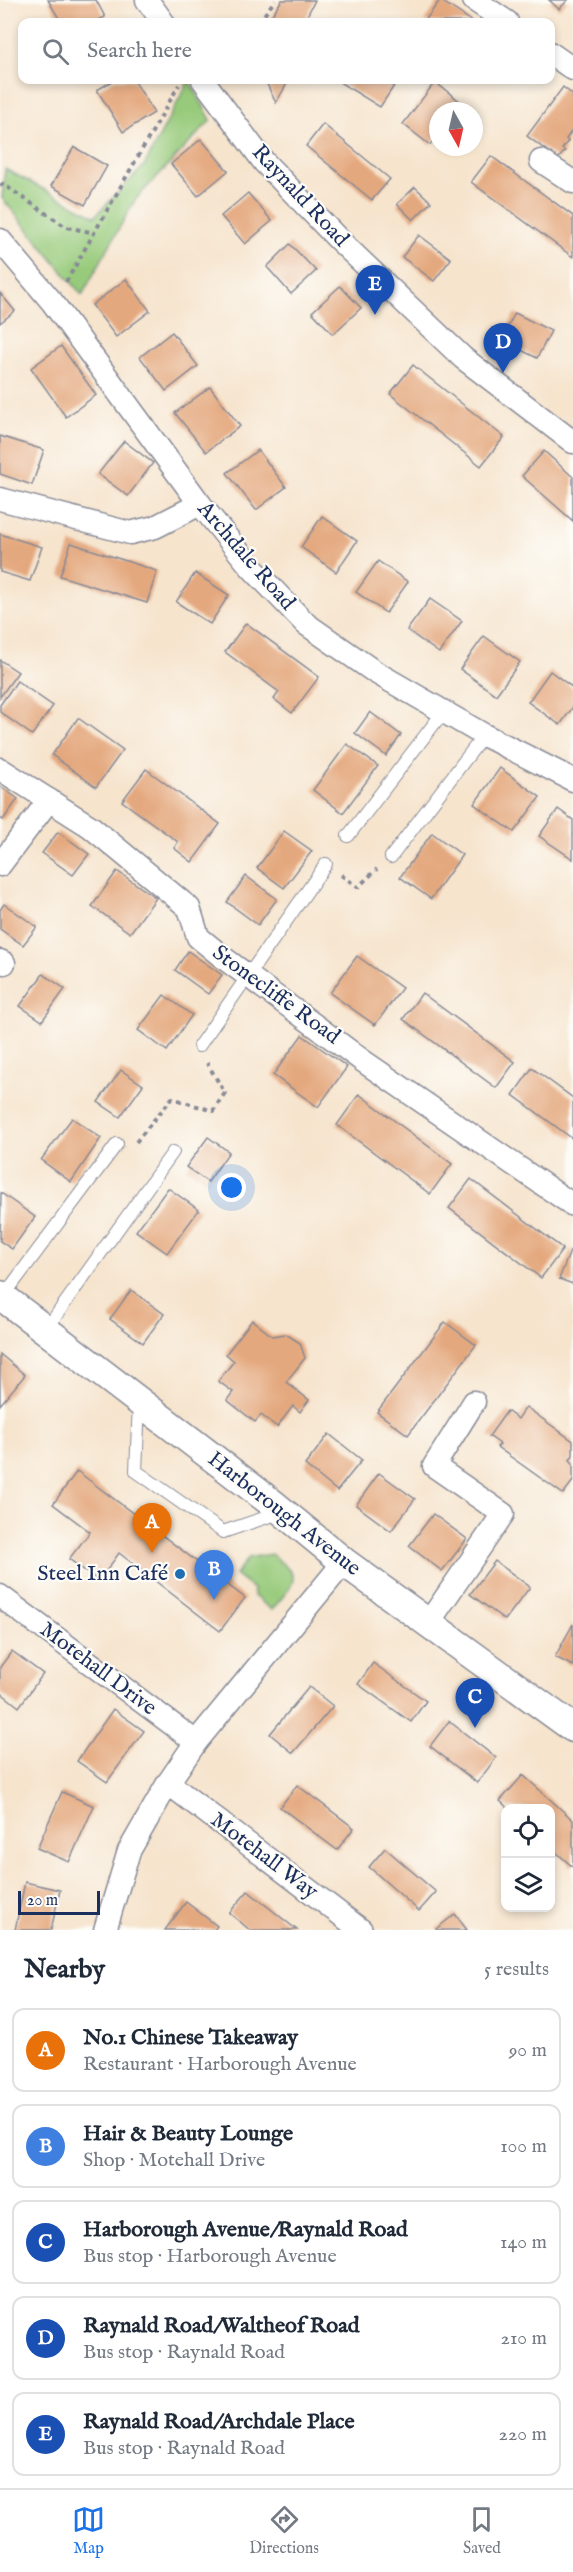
<!DOCTYPE html>
<html lang="en">
<head>
<meta charset="utf-8">
<style>
	body { margin:0; font-family:"IM FELL English",serif; background:#f2f2f3; color:#1f2937 }
	.controls { position:absolute; right:18px; bottom:18px; display:grid; overflow:hidden; border-radius:12px; box-shadow:0 3px 9px #0003 }
	.controls button { width:54px; height:54px; display:grid; place-items:center; padding:0; border:0; border-bottom:2px solid #e0e1e3; background:#fff; color:#1f2937; font:30px sans-serif }
	.compass { position:absolute; left:429px; top:102px; width:54px; height:54px; border-radius:50%; background:#fff; box-shadow:0 3px 9px #0003; rotate:172deg }
	.scale { position:absolute; left:18px; bottom:15px; width:82px; box-sizing:border-box; padding-left:6px; border:3px solid #1b2f5e; border-top:0; font-size:16px; line-height:21px; white-space:nowrap; color:#1b2f5e; -webkit-text-stroke:4px #fdfcf7; paint-order:stroke }
	.you { position:absolute; left:232px; top:1188px; width:21px; height:21px; margin:-15px; border:4px solid #fff; border-radius:50%; background:#1a73e8; box-shadow:0 0 0 9px #1a73e833 }
	.badge { display:grid; place-items:center; width:39px; height:39px; border-radius:50%; background:#1a73e8; color:#fff; font-size:20px; font-weight:700 }
	.pin { position:absolute; translate:-50% -50px; filter:drop-shadow(0 2px 3px #0008) }
	.pin::after { content:''; position:absolute; top:32px; width:21px; height:18px; background:inherit; clip-path:polygon(0 0,100% 0,50% 100%) }
	.list { margin:0; padding:0; list-style:none }
	h2 { display:flex; justify-content:space-between; align-items:center; height:78px; margin:0; padding:0 24px; font-size:26px }
	h2 small { font-size:20px; font-weight:400; color:#747a83 }
	.list li { display:grid; grid-template-columns:39px 1fr auto; gap:18px; align-items:center; box-sizing:border-box; height:84px; margin:0 12px 12px; padding:0 12px; border:2px solid #e0e1e3; border-radius:12px }
	.list b { display:block; font-size:22px; white-space:nowrap }
	.list p { margin:0; font-size:20px; white-space:nowrap; color:#747a83 }
	.list em { font-size:20px; font-style:normal; color:#747a83 }
	.icon { flex:none; width:33px; height:33px; fill:none; stroke:currentColor; stroke-width:2; stroke-linecap:round; stroke-linejoin:round }
	.map { position:relative; flex:none; width:573px; height:1930px; overflow:hidden }
	.search { position:absolute; background:#fff; box-shadow:0 3px 9px #0003; left:18px; right:18px; top:18px; height:66px; display:flex; align-items:center; gap:15px; box-sizing:border-box; padding:0 21px; border-radius:12px; color:#747a83; font-size:22px }
	.sheet { height:558px; background:#fff }
	nav { display:flex; justify-content:space-around; align-items:center; box-sizing:border-box; height:84px; border-top:2px solid #e0e1e3; background:#fff; font-size:16px; color:#747a83 }
	nav a { display:grid; justify-items:center; gap:3px }
	nav .on { color:#1a73e8 }
	.map>svg:first-child { display:block }
	.green { fill:#97ca7a; stroke:#597c6c; stroke-width:1.5 }
	.building { fill:#e4a87e }
	.lines { fill:none; stroke-linecap:round; stroke-linejoin:round }
	.service-casing { stroke:#888a96; stroke-width:14 }
	.minor-casing { stroke:#888a96; stroke-width:25 }
	.tertiary-casing { stroke:#888a96; stroke-width:31 }
	.path { stroke:#888a96; stroke-width:4; stroke-dasharray:4.5 4.5; stroke-linecap:butt }
	.service { stroke:#fff; stroke-width:12 }
	.minor { stroke:#fff; stroke-width:22 }
	.tertiary { stroke:#fff; stroke-width:28 }
	.poi-dot { fill:#1f6fb2; stroke:#fdfcf7; stroke-width:2 }
	.labels { text-anchor:middle; dominant-baseline:central; stroke-width:4.5; stroke-linejoin:round; paint-order:stroke }
	.street-label { font-size:22px; fill:#1b2f5e; stroke:#fdfcf7 }
	.poi-label { font-size:22px; fill:#1b2f5e; stroke:#fdfcf7; text-anchor:end }
</style>
</head>
<body>
<div class="map">
<svg width="573" height="1930" viewBox="0 0 573 1930">
	<rect width="100%" height="100%" fill="#fdfcf7"/>
	<filter id="ink" filterUnits="userSpaceOnUse"><feTurbulence type="fractalNoise" baseFrequency=".0167" numOctaves="2"/><feDisplacementMap in="SourceGraphic" scale="12" xChannelSelector="R" yChannelSelector="G"/><feConvolveMatrix kernelMatrix="1 2 1 2 8 2 1 2 1" color-interpolation-filters="sRGB"/></filter>
	<filter id="wash" filterUnits="userSpaceOnUse"><feTurbulence type="fractalNoise" baseFrequency=".008" numOctaves="4" result="noise"/><feDisplacementMap in="SourceGraphic" scale="24" xChannelSelector="R" yChannelSelector="G"/><feGaussianBlur stdDeviation="1.35" result="paint"/><feColorMatrix in="noise" values="0 0 0 0 0 0 0 0 0 0 0 0 0 0 0 0 0 1.4 0 .05"/><feComposite in="paint" operator="in"/></filter>
	<g filter="url(#wash)">
		<rect width="100%" height="100%" fill="#f6e4cd"/>
		<!-- green -->
		<g class="green">
			<polygon points="189,80 211,120 135,200 82,295 2,198 5,169 95,216 144,166"/>
			<path d="M271,1554C304,1580 296,1580 272,1610L254,1596L253,1589L235,1575L248,1558Z"/>
		</g>
		<g id="blocks">
			<!-- building -->
			<g class="building">
				<polygon points="48,0 96,0 105,17 95,22 61,22"/>
				<polygon points="282,0 315,0 304,22 267,22"/>
				<polygon points="440,0 473,22 424,22"/>
				<polygon points="549,0 568,0 559,9"/>
				<polygon points="114,80 134,80 154,113 123,132 97,90"/>
				<polygon points="265,80 289,80 276,103"/>
				<polygon points="336,80 383,80 394,86 380,107"/>
				<polygon points="435,82 462,103 456,111 438,111 438,134 430,145 403,124"/>
				<polygon points="563,87 573,95 573,129 566,139 568,141 562,149 565,151 558,159 527,136"/>
				<polygon points="323,124 390,179 372,200 306,146"/>
				<polygon points="201,139 228,171 198,196 171,164"/>
				<polygon points="74,147 107,166 85,205 51,186"/>
				<polygon points="491,156 573,216 573,257 471,182"/>
				<polygon points="415,187 431,202 413,220 397,204"/>
				<polygon points="248,193 272,221 245,244 221,216"/>
				<polygon points="419,235 451,259 434,281 402,257"/>
				<polygon points="290,244 316,271 291,294 267,267"/>
				<polygon points="126,279 150,311 116,337 92,305"/>
				<polygon points="340,286 361,308 333,334 312,312"/>
				<polygon points="0,293 15,311 0,323"/>
				<polygon points="515,313 551,331 537,358 501,340"/>
				<polygon points="172,332 198,366 166,391 140,357"/>
				<polygon points="61,346 96,395 66,417 31,368"/>
				<polygon points="413,365 504,437 481,466 390,394"/>
				<polygon points="210,387 240,426 206,452 175,413"/>
				<polygon points="0,436 44,450 32,485 0,474"/>
				<polygon points="124,441 153,463 128,496 98,474"/>
				<polygon points="258,450 286,487 256,510 227,473"/>
				<polygon points="544,451 573,477 573,521 522,476"/>
				<polygon points="322,516 357,541 336,572 301,547"/>
				<polygon points="0,534 42,547 30,581 0,572"/>
				<polygon points="71,543 157,571 147,603 60,576"/>
				<polygon points="378,561 408,582 386,613 356,592"/>
				<polygon points="195,573 229,595 210,624 176,602"/>
				<polygon points="430,599 462,621 439,653 407,630"/>
				<polygon points="246,623 319,677 292,713 274,699 279,692 225,652"/>
				<polygon points="484,636 520,662 496,695 460,669"/>
				<polygon points="0,660 18,672 0,697"/>
				<polygon points="550,671 573,688 573,707 560,725 528,702"/>
				<polygon points="17,681 53,706 32,735 0,712 0,705"/>
				<polygon points="370,712 401,735 386,756 355,733"/>
				<polygon points="78,718 123,750 96,787 52,755"/>
				<polygon points="347,744 378,766 343,813 313,790"/>
				<polygon points="500,768 540,797 514,832 474,804"/>
				<polygon points="146,769 220,824 192,862 174,848 178,842 122,801"/>
				<polygon points="0,786 18,799 3,820 0,818"/>
				<polygon points="558,809 573,820 573,859 539,836"/>
				<polygon points="284,831 312,851 284,888 257,868"/>
				<polygon points="58,832 89,854 73,875 42,853"/>
				<polygon points="432,833 462,855 431,899 400,877"/>
				<polygon points="117,871 156,898 130,933 92,906"/>
				<polygon points="246,876 277,899 258,925 227,902"/>
				<polygon points="4,904 37,927 23,945 0,929 0,910"/>
				<polygon points="188,951 222,975 208,994 175,970"/>
				<polygon points="357,956 402,988 375,1025 330,993"/>
				<polygon points="43,974 65,989 42,1021 20,1006"/>
				<polygon points="422,993 515,1062 496,1088 403,1019"/>
				<polygon points="164,995 192,1015 167,1051 138,1030"/>
				<polygon points="302,1035 347,1067 318,1107 273,1075"/>
				<polygon points="532,1068 573,1098 573,1139 513,1095"/>
				<polygon points="121,1070 143,1085 120,1117 98,1102"/>
				<polygon points="359,1094 452,1164 430,1194 337,1125"/>
				<polygon points="72,1118 101,1138 71,1182 41,1160"/>
				<polygon points="208,1137 229,1152 208,1182 186,1167"/>
				<polygon points="471,1179 563,1249 541,1278 449,1208"/>
				<polygon points="168,1188 199,1210 167,1253 136,1231"/>
				<polygon points="1,1193 35,1217 12,1249 0,1241"/>
				<polygon points="571,1249 573,1250 573,1284 559,1279"/>
				<polygon points="131,1290 164,1314 143,1343 110,1319"/>
				<polygon points="252,1320 272,1336 286,1334 300,1343 305,1358 286,1382 309,1400 300,1412 293,1406 277,1427 261,1415 255,1422 227,1400 233,1392 218,1381 234,1361 226,1354"/>
				<polygon points="445,1322 476,1345 408,1435 377,1412"/>
				<polygon points="0,1354 25,1375 0,1405"/>
				<polygon points="526,1407 573,1441 573,1455 570,1460 573,1463 573,1481 563,1494 497,1447 500,1444 489,1436 507,1411 518,1419"/>
				<polygon points="329,1434 362,1460 337,1491 305,1465"/>
				<polygon points="77,1471 245,1598 220,1631 119,1553 99,1581 69,1559 90,1532 53,1504"/>
				<polygon points="379,1473 415,1499 391,1531 356,1505"/>
				<polygon points="433,1514 467,1539 442,1571 409,1546"/>
				<polygon points="495,1561 530,1587 505,1620 470,1594"/>
				<polygon points="573,1624 573,1666 555,1657"/>
				<polygon points="12,1651 43,1674 19,1707 0,1692 0,1667"/>
				<polygon points="373,1663 426,1701 411,1722 358,1684"/>
				<polygon points="309,1687 333,1706 293,1753 270,1734"/>
				<polygon points="113,1709 144,1731 107,1782 77,1761"/>
				<polygon points="449,1721 496,1758 477,1783 430,1746"/>
				<polygon points="523,1775 573,1820 573,1867 550,1847 550,1808 508,1808 500,1801"/>
				<polygon points="297,1785 354,1828 337,1850 280,1807"/>
				<polygon points="62,1792 94,1806 69,1862 37,1848"/>
				<polygon points="385,1848 436,1892 419,1911 369,1867"/>
				<polygon points="25,1882 60,1890 51,1930 15,1930"/>
				<polygon points="248,1891 297,1930 250,1930 229,1913"/>
				<polygon points="186,1902 217,1926 214,1930 165,1930"/>
				<polygon points="455,1914 467,1930 437,1930 436,1929"/>
			</g>
		</g>
	</g>
	<g filter="url(#ink)">
		<use href="#blocks" fill-opacity="0" stroke="#888a96" stroke-width="1.5"/>
		<g class="lines">
			<!-- service casing -->
			<g class="service-casing">
				<g id="service">
					<polyline points="348,836 444,711"/>
					<polyline points="391,857 484,735"/>
					<polyline points="199,1046 326,864"/>
					<polyline points="3,1297 117,1144"/>
					<polyline points="45,1331 173,1152"/>
					<polyline points="139,1403 136,1471 223,1532 282,1512"/>
				</g>
			</g>
			<!-- minor casing -->
			<g class="minor-casing">
				<g id="minor">
					<polyline points="147,0 163,22"/>
					<polyline points="474,0 507,22"/>
					<polyline points="550,53 573,69"/>
					<polyline points="203,80 264,162 340,241 463,358 573,442"/>
					<polyline points="541,161 573,182"/>
					<polyline points="0,240 53,303 200,504 251,567 306,624 375,672 484,735 573,780"/>
					<polyline points="0,499 130,533 155,527 200,504"/>
					<polyline points="0,769 91,827 189,908 198,937 225,959 363,1061 573,1205"/>
					<polyline points="0,865 49,800"/>
					<polyline points="0,961 4,963"/>
					<polyline points="0,1596 196,1742"/>
					<polyline points="429,1622 503,1514 434,1466 474,1402"/>
					<polyline points="168,1783 361,1930"/>
					<polyline points="105,1930 129,1851 168,1783 196,1742 344,1562"/>
				</g>
			</g>
			<!-- tertiary casing -->
			<g class="tertiary-casing">
				<polyline id="tertiary" points="0,1295 272,1503 344,1562 573,1728"/>
			</g>
			<!-- path -->
			<g class="path">
				<polyline points="259,22 275,0"/>
				<polyline points="0,186 3,184 66,227 95,233"/>
				<polyline points="66,282 179,85"/>
				<polyline points="341,875 358,887 377,869"/>
				<polyline points="136,1142 172,1098 213,1111 225,1093 207,1063"/>
			</g>
			<!-- service -->
			<use href="#service" class="service"/>
			<!-- minor -->
			<use href="#minor" class="minor"/>
			<!-- tertiary -->
			<use href="#tertiary" class="tertiary"/>
		</g>
	</g>
	<!-- markers -->
	<circle class="poi-dot" cx="180" cy="1574" r="6"/>
	<g class="labels">
		<!-- street labels -->
		<g class="street-label">
			<text transform="translate(300 196) rotate(47)">Raynald Road</text>
			<text transform="translate(246 556) rotate(49)">Archdale Road</text>
			<text transform="translate(276 995) rotate(36)">Stonecliffe Road</text>
			<text transform="translate(284 1514) rotate(38)">Harborough Avenue</text>
			<text transform="translate(98 1669) rotate(37)">Motehall Drive</text>
			<text transform="translate(264 1856) rotate(37)">Motehall Way</text>
		</g>
		<!-- poi labels -->
		<g class="poi-label">
			<text x="168" y="1574">Steel Inn Café</text>
		</g>
	</g>
</svg>
<div class="controls">
<button><svg class="icon" aria-label="locate" viewBox="0 0 24 24"><circle cx="12" cy="12" r="6"/><path d="M12 2v4M12 18v4M2 12h4M18 12h4"/></svg></button>
<button><svg class="icon" aria-label="layers" viewBox="0 0 24 24"><path d="M12 4l9 5-9 5-9-5zM3 14l9 5 9-5"/></svg></button>
</div>
<svg class="compass" viewBox="-18 -18 36 36"><path d="M0-13l5 13h-10z" fill="#e53935"/><path d="M0 13l5-13h-10z" fill="#747a83"/></svg>
<div class="scale">20 m</div>
<div class="you"></div>
<div class="pin badge" style="left:152px;top:1553px;background:#e8710a">A</div>
<div class="pin badge" style="left:214px;top:1600px;background:#3f7fe0">B</div>
<div class="pin badge" style="left:475px;top:1728px;background:#1a4fb4">C</div>
<div class="pin badge" style="left:503px;top:373px;background:#1a4fb4">D</div>
<div class="pin badge" style="left:375px;top:315px;background:#1a4fb4">E</div>
<div class="search"><svg class="icon" aria-label="search" viewBox="0 0 24 24"><circle cx="10" cy="10" r="6"/><path d="M15 15l6 6"/></svg>Search here</div>
</div>
<section class="sheet">
<h2>Nearby<small>5 results</small></h2>
<ul class="list">
<li><span class="badge" style="background:#e8710a">A</span><div><b>No.1 Chinese Takeaway</b><p>Restaurant · Harborough Avenue</p></div><em>90 m</em></li>
<li><span class="badge" style="background:#3f7fe0">B</span><div><b>Hair &amp; Beauty Lounge</b><p>Shop · Motehall Drive</p></div><em>100 m</em></li>
<li><span class="badge" style="background:#1a4fb4">C</span><div><b>Harborough Avenue/Raynald Road</b><p>Bus stop · Harborough Avenue</p></div><em>140 m</em></li>
<li><span class="badge" style="background:#1a4fb4">D</span><div><b>Raynald Road/Waltheof Road</b><p>Bus stop · Raynald Road</p></div><em>210 m</em></li>
<li><span class="badge" style="background:#1a4fb4">E</span><div><b>Raynald Road/Archdale Place</b><p>Bus stop · Raynald Road</p></div><em>220 m</em></li>
</ul>
</section>
<nav>
<a class="on"><svg class="icon" aria-label="map" viewBox="0 0 24 24"><path d="M3 6l6-2 6 2 6-2v14l-6 2-6-2-6 2zM9 4v14M15 6v14"/></svg>Map</a>
<a><svg class="icon" aria-label="directions" viewBox="0 0 24 24"><path d="M12 3l9 9-9 9-9-9zM9 14v-3h6M13 9l2 2-2 2"/></svg>Directions</a>
<a><svg class="icon" aria-label="saved" viewBox="0 0 24 24"><path d="M7 4h10v16l-5-4-5 4z"/></svg>Saved</a>
</nav>
</body>
</html>
